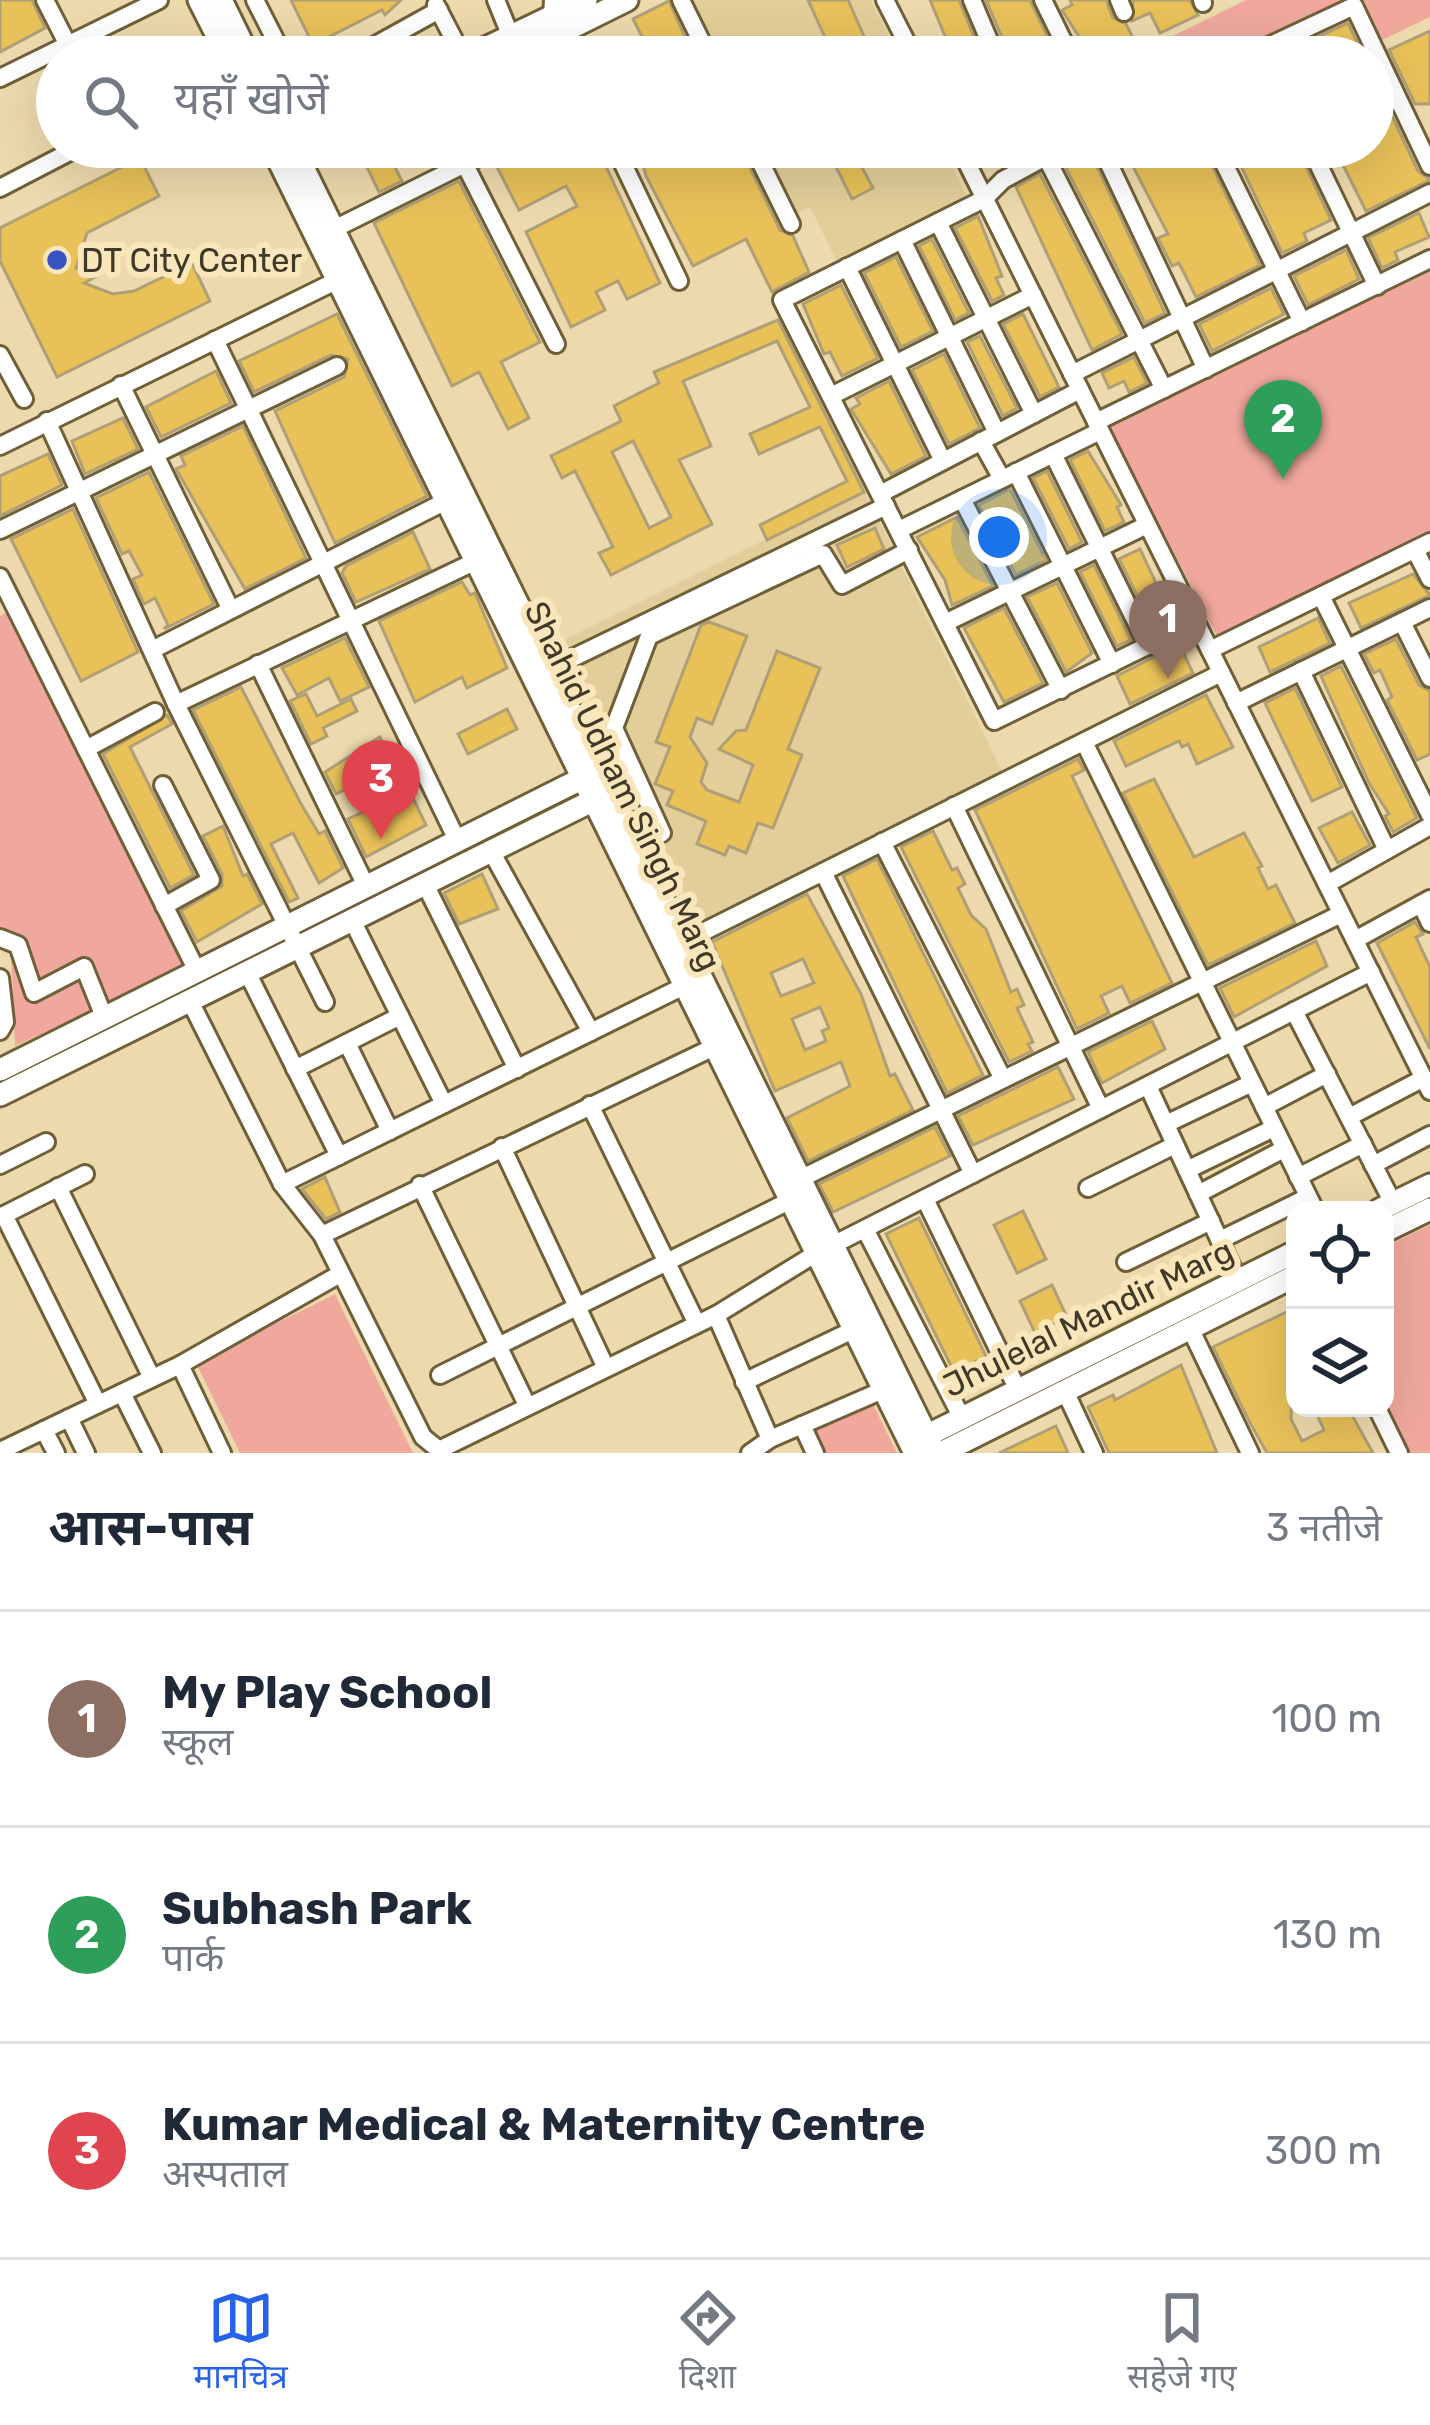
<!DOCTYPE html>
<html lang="hi">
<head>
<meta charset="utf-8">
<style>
	body { margin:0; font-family:Rubik,"Noto Sans Devanagari",sans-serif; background:#f6f6f7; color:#1f2937 }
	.controls { position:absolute; right:36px; bottom:36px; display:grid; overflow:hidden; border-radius:24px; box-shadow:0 12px 48px #0002 }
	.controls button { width:108px; height:108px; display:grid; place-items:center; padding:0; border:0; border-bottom:3px solid #e0e1e3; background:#fff; color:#1f2937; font:60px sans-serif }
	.you { position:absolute; left:999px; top:537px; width:42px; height:42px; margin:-30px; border:9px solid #fff; border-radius:50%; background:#1a73e8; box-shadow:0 0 0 18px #1a73e833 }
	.badge { display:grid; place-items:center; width:78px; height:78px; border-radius:50%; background:#2563eb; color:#fff; font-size:39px; font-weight:700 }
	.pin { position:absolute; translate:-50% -99px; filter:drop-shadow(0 3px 6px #0008) }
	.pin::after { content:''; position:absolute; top:63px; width:42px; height:36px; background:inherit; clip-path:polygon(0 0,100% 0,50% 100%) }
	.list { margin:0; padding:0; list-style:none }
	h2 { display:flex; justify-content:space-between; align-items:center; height:156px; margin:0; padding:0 48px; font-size:51px }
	h2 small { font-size:39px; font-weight:400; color:#747a83 }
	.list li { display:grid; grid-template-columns:78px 1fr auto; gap:36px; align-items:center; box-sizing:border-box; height:216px; padding:0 48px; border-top:3px solid #e0e1e3 }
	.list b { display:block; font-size:45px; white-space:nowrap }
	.list p { margin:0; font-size:39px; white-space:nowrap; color:#747a83 }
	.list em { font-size:39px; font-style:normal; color:#747a83 }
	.icon { flex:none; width:66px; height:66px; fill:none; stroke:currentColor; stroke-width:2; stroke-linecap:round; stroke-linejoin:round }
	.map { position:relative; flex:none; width:1430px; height:1453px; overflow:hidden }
	.search { position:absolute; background:#fff; box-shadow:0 12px 48px #0002; left:36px; right:36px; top:36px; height:132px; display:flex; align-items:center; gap:30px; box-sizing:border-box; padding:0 42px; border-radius:66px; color:#747a83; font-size:45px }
	.sheet { height:804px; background:#fff }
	nav { display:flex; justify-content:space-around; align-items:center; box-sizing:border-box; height:168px; border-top:3px solid #e0e1e3; background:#fff; font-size:33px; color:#747a83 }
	nav a { display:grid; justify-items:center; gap:6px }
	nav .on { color:#2563eb }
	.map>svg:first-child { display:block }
	.built { fill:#e2ce9a }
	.green { fill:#f0a89d }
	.building { fill:#e8c159; stroke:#b09f75; stroke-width:3; fill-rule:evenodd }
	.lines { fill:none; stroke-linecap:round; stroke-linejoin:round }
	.minor-casing { stroke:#706038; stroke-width:22 }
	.tertiary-casing { stroke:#706038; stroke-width:27 }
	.minor { stroke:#fff; stroke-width:16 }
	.tertiary { stroke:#fff; stroke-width:21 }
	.poi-dot { fill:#3853c4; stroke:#f9e7bb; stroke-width:4.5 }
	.labels { text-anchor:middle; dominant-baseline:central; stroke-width:12; stroke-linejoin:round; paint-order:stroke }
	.poi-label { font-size:33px; fill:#413928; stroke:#f9e7bb; text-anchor:start }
	.street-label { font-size:33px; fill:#413928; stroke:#f9e7bb }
</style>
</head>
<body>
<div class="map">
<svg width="1430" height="1453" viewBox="0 0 1430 1453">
	<rect width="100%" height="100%" fill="#ecdaae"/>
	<!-- built -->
	<g class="built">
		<polygon points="690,0 871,0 899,57 718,57"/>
		<polygon points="762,147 943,147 967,197 836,260 810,207 794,214"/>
		<polygon points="864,490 1003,773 700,924 560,642"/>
	</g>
	<!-- green -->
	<g class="green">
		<polygon points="1246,0 1351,0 1249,57 1130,57"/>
		<polygon points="1358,0 1430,0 1430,17 1378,42"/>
		<polygon points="1430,269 1430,532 1218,638 1108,425"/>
		<polygon points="8,612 186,967 15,1046 11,953 0,950 0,616"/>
		<polygon points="1430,1225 1430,1453 1409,1453 1385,1401 1385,1247"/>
		<polygon points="335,1294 413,1453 240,1453 196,1363"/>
		<polygon points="872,1402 897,1453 822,1453 812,1432"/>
	</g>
	<!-- building -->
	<g class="building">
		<polygon points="0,0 32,0 45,28 0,52"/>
		<polygon points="291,0 401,0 385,15 382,10 313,45"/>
		<polygon points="808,0 848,0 873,57 834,57"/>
		<polygon points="930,0 959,0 982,57 932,57 950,48"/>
		<polygon points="986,0 1030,0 1057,57 1016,53 1010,39 1004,42"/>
		<polygon points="1070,0 1106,0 1113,18 1126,24 1136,44 1109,57 1092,57 1062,10 1072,5"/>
		<polygon points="1133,0 1190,0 1198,15 1160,33 1150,13 1132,21"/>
		<polygon points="669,1 686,39 666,57 652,57 633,19"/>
		<polygon points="1348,23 1364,57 1285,57 1283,53"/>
		<polygon points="1430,31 1430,104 1415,104 1389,50"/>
		<polygon points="1373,76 1418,171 1430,180 1366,211 1334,147 1373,147"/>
		<polygon points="372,147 385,147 402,181 379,192 360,153"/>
		<polygon points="512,147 597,147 660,283 627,299 618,281 596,292 605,310 571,327 526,232 577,206 566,186 519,210 495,163"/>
		<polygon points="638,147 740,147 780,230 793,236 809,272 772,292 746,239 693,266 646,176"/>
		<polygon points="826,147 889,147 859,162 873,188 852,199"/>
		<polygon points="1077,147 1088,147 1165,313 1145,323 1063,162"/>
		<polygon points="1123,147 1203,147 1260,265 1196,297 1179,263 1172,266 1158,238 1168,234"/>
		<polygon points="1232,147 1297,147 1331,220 1304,233 1307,241 1282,253"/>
		<polygon points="140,158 159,196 87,233 76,268 93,262 99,275 84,283 113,294 134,291 192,263 210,301 57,377 0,261 0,228"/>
		<polygon points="1040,174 1122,334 1092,350 1016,187"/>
		<polygon points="459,181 540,342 501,362 529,418 508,429 479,372 452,386 374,223"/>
		<polygon points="1419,213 1429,237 1395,252 1398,260 1382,268 1368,238"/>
		<polygon points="978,216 1002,276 996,278 1004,295 992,301 955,228"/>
		<polygon points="932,239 969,313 955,320 919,246"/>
		<polygon points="1346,250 1359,279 1308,305 1294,276"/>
		<polygon points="896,257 933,331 901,347 864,273"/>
		<polygon points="841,285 878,358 842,376 830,352 824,354 803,304"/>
		<polygon points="1271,288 1284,314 1212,351 1199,324"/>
		<polygon points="337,314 427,496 335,543 275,411 344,377 348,359 331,355 254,392 239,361"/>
		<polygon points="1023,314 1059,387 1040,397 1003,324"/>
		<path d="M778,320L864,492L767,540L760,525L847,481L820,427L759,454L750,434L810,407L777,341L683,381L711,446L679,460L712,524L611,575L599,553L613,547L575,471L562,478L551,456L621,421L614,406L659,383L654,372ZM633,441L671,517L649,528L612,452Z"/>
		<polygon points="980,336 1017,408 1003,416 967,342"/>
		<polygon points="944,354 980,428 949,444 912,370"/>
		<polygon points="1134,357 1147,383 1129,392 1124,381 1109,388 1102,373"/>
		<polygon points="216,371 231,403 161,437 146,407"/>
		<polygon points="889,381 926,456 891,474 851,409 860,404 856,398"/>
		<polygon points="123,418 138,449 85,474 72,441"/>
		<polygon points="243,426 306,558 245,589 176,469 185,465 181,456"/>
		<polygon points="1088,451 1121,505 1117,507 1124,522 1105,531 1070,460"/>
		<polygon points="48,454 62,485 0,516 0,476"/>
		<polygon points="1047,471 1082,542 1069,549 1033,478"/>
		<polygon points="149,472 214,604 164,629 168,625 155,598 144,604 133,579 142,575 129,551 122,554 96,498"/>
		<polygon points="1010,489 1046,560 1016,575 979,505"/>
		<polygon points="73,509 138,652 81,681 11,539"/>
		<polygon points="957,517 993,586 952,605 945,580 917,537"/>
		<polygon points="875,528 884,549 847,567 837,545"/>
		<polygon points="413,532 430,569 356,602 342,573 346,566"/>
		<polygon points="1140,549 1173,619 1154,629 1119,559"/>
		<polygon points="1094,565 1131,640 1117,646 1080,572"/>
		<polygon points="1413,574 1430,595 1361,628 1349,603"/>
		<polygon points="462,582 470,595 475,593 507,668 467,688 462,677 415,702 379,621"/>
		<polygon points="1057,583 1092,653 1066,672 1027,597"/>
		<polygon points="1004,608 1043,683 1004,702 964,628"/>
		<polygon points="1318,618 1330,643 1270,672 1259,647"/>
		<polygon points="709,622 747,636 712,724 697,718 690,737 707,763 701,782 707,790 739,802 753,765 719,749 736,731 746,730 777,651 820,668 788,749 802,755 773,828 758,823 746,853 729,846 725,855 697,844 706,821 667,805 673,791 655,784 670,747 656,742 701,625"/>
		<polygon points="345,638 369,687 340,701 329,678 297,695 282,668"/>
		<polygon points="1396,639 1419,685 1430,691 1430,754 1417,760 1387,700 1392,697 1380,670 1374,673 1364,654"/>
		<polygon points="1179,644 1193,673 1130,704 1117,676"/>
		<polygon points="1341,666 1417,818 1393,832 1385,816 1389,814 1369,783 1321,676"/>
		<polygon points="241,687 300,802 319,834 325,831 343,868 319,883 293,833 271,844 298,898 289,902 193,710"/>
		<polygon points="1295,688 1342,787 1312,801 1265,703"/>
		<polygon points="306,694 317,716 351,699 357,711 323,728 327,736 311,744 290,701"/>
		<polygon points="1206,695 1233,747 1197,764 1188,744 1182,747 1179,741 1126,766 1114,741"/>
		<polygon points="507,709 517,729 468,754 458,734"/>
		<polygon points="167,715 172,724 130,747 194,875 170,888 103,754"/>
		<polygon points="380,737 392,762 384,766 399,797 410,792 426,825 366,857 348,819 369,809 357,784 336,794 325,772"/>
		<polygon points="1078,759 1084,770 1072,776 1172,983 1130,1003 1122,986 1101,996 1109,1013 1077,1029 975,810"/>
		<polygon points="1154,779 1194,857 1244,833 1262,866 1258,868 1268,889 1276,885 1295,923 1208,965 1123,793"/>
		<polygon points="1352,812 1370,845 1338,863 1319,828"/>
		<polygon points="223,826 243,876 247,874 262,904 197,942 181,911 222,886 222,874 203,836"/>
		<polygon points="933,831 952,870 957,868 965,884 958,888 971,915 986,929 1011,992 1017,989 1024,1005 1017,1008 1033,1042 1028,1044 1032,1051 1009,1062 901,847"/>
		<polygon points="877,859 983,1075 947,1093 843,876"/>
		<polygon points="482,874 498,909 459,924 444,893"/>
		<path d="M807,894L861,994L890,1076L895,1074L913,1110L808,1161L787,1118L850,1086L841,1062L775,1091L712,942ZM803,959L814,983L781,996L771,973ZM820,1007L829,1028L822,1031L826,1041L805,1050L792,1019Z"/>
		<polygon points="1415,922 1423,934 1416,937 1430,967 1430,1049 1377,943"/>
		<polygon points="1316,941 1327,966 1234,1017 1220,988"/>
		<polygon points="1152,1021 1165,1049 1102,1083 1088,1052"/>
		<polygon points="1058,1067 1074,1099 973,1145 958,1116"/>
		<polygon points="935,1127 950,1156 833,1212 819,1184"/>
		<polygon points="325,1177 340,1212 326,1219 302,1189"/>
		<polygon points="1023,1211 1046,1259 1017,1273 994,1225"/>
		<polygon points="919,1218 986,1356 954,1372 886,1234"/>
		<polygon points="1052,1285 1067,1317 1035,1333 1020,1301"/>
		<polygon points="1295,1308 1291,1419 1302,1441 1324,1430 1314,1408 1348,1408 1373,1453 1267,1453 1249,1421 1213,1347"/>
		<polygon points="1181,1365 1217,1453 1109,1453 1088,1407 1113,1395 1115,1400"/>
		<polygon points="1056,1426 1068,1453 999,1453"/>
	</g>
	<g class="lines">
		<!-- minor casing -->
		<g class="minor-casing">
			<g id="minor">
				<polyline points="45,0 68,45"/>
				<polyline points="255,0 284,57"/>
				<polyline points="496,0 514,44"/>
				<polyline points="553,0 552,16 571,57"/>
				<polyline points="681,0 709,57"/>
				<polyline points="885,0 914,57"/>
				<polyline points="972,0 996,57"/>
				<polyline points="1043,0 1071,57"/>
				<polyline points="1119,0 1124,12"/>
				<polyline points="1202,0 1203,3"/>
				<polyline points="436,5 463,57"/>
				<polyline points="354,57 439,10"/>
				<polyline points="679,57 703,45"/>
				<polyline points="1245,57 1354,6 1430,166"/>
				<polyline points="0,78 159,0"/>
				<polyline points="456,147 556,344"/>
				<polyline points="615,147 679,281"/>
				<polyline points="753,147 791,224"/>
				<polyline points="959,147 1430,1091"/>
				<polyline points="1064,147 1003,180 984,199 782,300 994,721 1196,622"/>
				<polyline points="1101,147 1206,369"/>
				<polyline points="1216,147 1302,322"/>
				<polyline points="1310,147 1377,286"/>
				<polyline points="1046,157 1164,389"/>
				<polyline points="0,188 79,147"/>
				<polyline points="938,222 1034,414"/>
				<polyline points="334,229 499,147"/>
				<polyline points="902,240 997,433"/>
				<polyline points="847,267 943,461"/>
				<polyline points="215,340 458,842"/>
				<polyline points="0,355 24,399"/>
				<polyline points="1072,374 1430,193"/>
				<polyline points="121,385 230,608"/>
				<polyline points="831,396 1033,295"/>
				<polyline points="47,421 176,704 325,1002"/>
				<polyline points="1096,422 1430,259"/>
				<polyline points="981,441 1002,479"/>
				<polyline points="0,446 344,277"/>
				<polyline points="1053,454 1148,646"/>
				<polyline points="1016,472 1112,664"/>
				<polyline points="880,494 1080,390"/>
				<polyline points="962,499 1061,690"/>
				<polyline points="0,530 337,366"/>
				<polyline points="899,530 1100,431"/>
				<polyline points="1415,550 1430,579"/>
				<polyline points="0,577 198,973"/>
				<polyline points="1321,596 1430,815"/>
				<polyline points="1402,622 1430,678"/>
				<polyline points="945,623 1147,525"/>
				<polyline points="154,649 446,501"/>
				<polyline points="1210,650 1430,542"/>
				<polyline points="258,664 367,888"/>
				<polyline points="550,669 886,506"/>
				<polyline points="1301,671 1387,850"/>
				<polyline points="1236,703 1430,608"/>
				<polyline points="176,704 476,561"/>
				<polyline points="1084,742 1315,1210"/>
				<polyline points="86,749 155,712"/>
				<polyline points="163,785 211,880 164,906"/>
				<polyline points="954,806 1101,1109"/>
				<polyline points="882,842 1003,1079"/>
				<polyline points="636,846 662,833 614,728 649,636 823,554 842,585 909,550"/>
				<polyline points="491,851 591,1032"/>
				<polyline points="823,872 973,1174"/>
				<polyline points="425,884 517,1069"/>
				<polyline points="1327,884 1430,826"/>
				<polyline points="1421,904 1430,923"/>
				<polyline points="352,920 444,1104"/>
				<polyline points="0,938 18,945 34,993 84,967 105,1019"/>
				<polyline points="1355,940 1430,899"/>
				<polyline points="683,942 1221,673"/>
				<polyline points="247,972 339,1156"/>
				<polyline points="0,978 5,1022 0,1031"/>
				<polyline points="190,1001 282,1184 684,986"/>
				<polyline points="1294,1011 1393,1203"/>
				<polyline points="347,1043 390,1131"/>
				<polyline points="295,1069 400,1016"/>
				<polyline points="1148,1086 1238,1280"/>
				<polyline points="590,1105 696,1322"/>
				<polyline points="1264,1107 1327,1074"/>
				<polyline points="1349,1117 1424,1078"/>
				<polyline points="1166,1124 1252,1083"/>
				<polyline points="502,1147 606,1368"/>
				<polyline points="0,1165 46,1142"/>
				<polyline points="1373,1165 1430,1135"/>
				<polyline points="1187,1170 1274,1128"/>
				<polyline points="1298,1177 1363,1144"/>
				<polyline points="800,1179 1341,914"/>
				<polyline points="282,1184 322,1235 423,1437 439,1450 716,1315 815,1254 1371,972"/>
				<polyline points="420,1185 527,1405"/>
				<polyline points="58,1187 152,1378"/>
				<polyline points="1088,1188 1175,1145"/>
				<polyline points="1198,1194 1284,1149"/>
				<polyline points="925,1199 1018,1390"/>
				<polyline points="4,1215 98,1404"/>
				<polyline points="0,1217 85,1174"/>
				<polyline points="865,1229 962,1418"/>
				<polyline points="322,1235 714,1047"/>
				<polyline points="1220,1240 1308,1197"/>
				<polyline points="1126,1262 1211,1221"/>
				<polyline points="716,1315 770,1439"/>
				<polyline points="1190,1328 1250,1453"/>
				<polyline points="180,1365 340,1274"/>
				<polyline points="440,1375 789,1201"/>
				<polyline points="744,1382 853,1330"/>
				<polyline points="1065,1391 1094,1453"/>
				<polyline points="122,1393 152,1453"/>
				<polyline points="1377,1408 1399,1453"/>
				<polyline points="69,1418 86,1453"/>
				<polyline points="802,1425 815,1453"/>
				<polyline points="44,1430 56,1453"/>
				<polyline points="0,1451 180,1365 222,1453"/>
				<polyline points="750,1453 770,1439 883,1390"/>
			</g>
		</g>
		<!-- tertiary casing -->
		<g class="tertiary-casing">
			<g id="tertiary">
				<polyline points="199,0 228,57"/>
				<polyline points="221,0 249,57"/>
				<polyline points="467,57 586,0"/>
				<polyline points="512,57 627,0"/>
				<polyline points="272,147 915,1453"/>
				<polyline points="293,147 935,1453"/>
				<polyline points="292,165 329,147"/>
				<polyline points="0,1070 595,772"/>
				<polyline points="0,1095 604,795"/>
				<polyline points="1379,1210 1430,1185"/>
				<polyline points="1385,1231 1430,1209"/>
				<polyline points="916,1441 1295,1252"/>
				<polyline points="941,1453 1295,1276"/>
			</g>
		</g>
		<!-- minor -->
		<use href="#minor" class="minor"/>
		<!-- tertiary -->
		<use href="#tertiary" class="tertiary"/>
	</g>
	<!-- markers -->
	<circle class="poi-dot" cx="57" cy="260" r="12"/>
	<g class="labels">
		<!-- poi labels -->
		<g class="poi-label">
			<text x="81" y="260">DT City Center</text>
		</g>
		<!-- street labels -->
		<g class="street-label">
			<text transform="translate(623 786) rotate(64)">Shahid Udham Singh Marg</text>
			<text transform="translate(1088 1318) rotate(-26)">Jhulelal Mandir Marg</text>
		</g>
	</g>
</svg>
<div class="controls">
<button><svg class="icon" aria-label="locate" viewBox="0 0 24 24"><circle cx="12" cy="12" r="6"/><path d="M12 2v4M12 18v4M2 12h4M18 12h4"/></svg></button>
<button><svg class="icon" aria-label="layers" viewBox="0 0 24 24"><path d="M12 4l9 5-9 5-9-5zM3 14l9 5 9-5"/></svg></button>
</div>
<div class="you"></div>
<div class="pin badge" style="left:1168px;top:679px;background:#8d6e63">1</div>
<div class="pin badge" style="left:1283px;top:479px;background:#2e9e5b">2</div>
<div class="pin badge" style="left:381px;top:839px;background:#e0444e">3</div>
<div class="search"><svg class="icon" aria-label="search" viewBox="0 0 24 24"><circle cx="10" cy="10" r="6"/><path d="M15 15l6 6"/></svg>यहाँ खोजें</div>
</div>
<section class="sheet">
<h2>आस-पास<small>3 नतीजे</small></h2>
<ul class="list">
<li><span class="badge" style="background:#8d6e63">1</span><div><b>My Play School</b><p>स्कूल</p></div><em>100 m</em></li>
<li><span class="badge" style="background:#2e9e5b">2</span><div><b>Subhash Park</b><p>पार्क</p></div><em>130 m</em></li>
<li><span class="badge" style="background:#e0444e">3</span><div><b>Kumar Medical &amp; Maternity Centre</b><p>अस्पताल</p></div><em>300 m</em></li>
</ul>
</section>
<nav>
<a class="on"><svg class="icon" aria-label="map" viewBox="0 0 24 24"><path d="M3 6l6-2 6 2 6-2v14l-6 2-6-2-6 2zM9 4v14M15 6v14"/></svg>मानचित्र</a>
<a><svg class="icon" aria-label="directions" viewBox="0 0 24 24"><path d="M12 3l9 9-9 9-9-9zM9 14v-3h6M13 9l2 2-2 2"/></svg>दिशा</a>
<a><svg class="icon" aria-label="saved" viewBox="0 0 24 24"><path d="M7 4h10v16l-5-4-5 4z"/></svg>सहेजे गए</a>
</nav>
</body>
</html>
